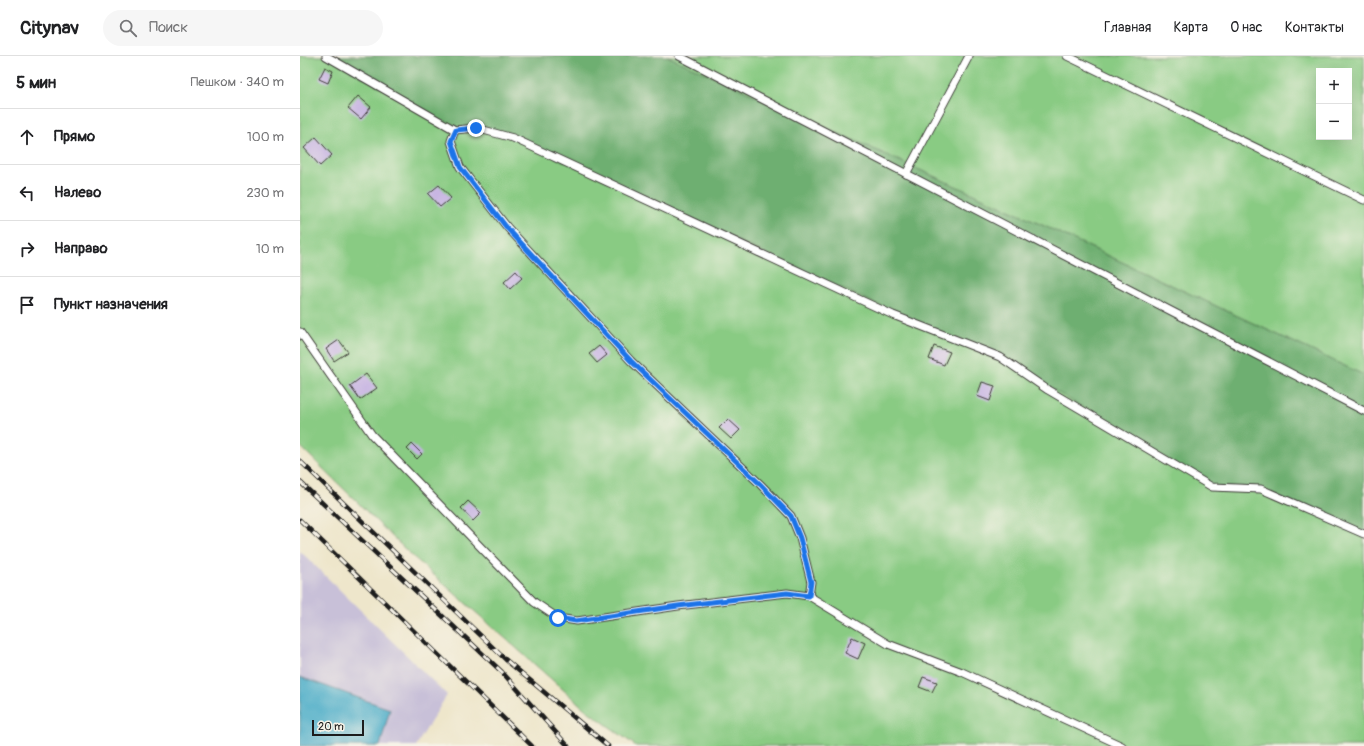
<!DOCTYPE html>
<html lang="ru">
<head>
<meta charset="utf-8">
<style>
	body { margin:0; font-family:Pangolin,sans-serif; background:#f6f6f6; color:#202124 }
	.controls { position:absolute; right:12px; top:12px; display:grid; overflow:hidden; border-radius:0px; box-shadow:0 4px 16px #0002 }
	.controls button { width:36px; height:36px; display:grid; place-items:center; padding:0; border:0; border-bottom:1px solid #e0e0e0; background:#fff; color:#202124; font:20px sans-serif }
	.scale { position:absolute; left:12px; bottom:10px; width:52px; box-sizing:border-box; padding-left:4px; border:2px solid #1c1c1c; border-top:0; font-size:11px; line-height:14px; white-space:nowrap; color:#1c1c1c; -webkit-text-stroke:3px #f7f3e8; paint-order:stroke }
	.stop { position:absolute; width:12px; height:12px; margin:-9px; border:3px solid #1a73e8; border-radius:50%; background:#fff }
	.stop.end { background:#1a73e8; border-color:#fff; box-shadow:0 1px 4px #0008 }
	.list { margin:0; padding:0; list-style:none }
	h2 { display:flex; justify-content:space-between; align-items:center; height:52px; margin:0; padding:0 16px; font-size:17px }
	h2 small { font-size:13px; font-weight:400; color:#757577 }
	.list li { display:grid; grid-template-columns:26px 1fr auto; gap:12px; align-items:center; box-sizing:border-box; height:56px; padding:0 16px; border-top:1px solid #e0e0e0 }
	.list b { display:block; font-size:15px; white-space:nowrap }
	.list em { font-size:13px; font-style:normal; color:#757577 }
	.icon { flex:none; width:22px; height:22px; fill:none; stroke:currentColor; stroke-width:2; stroke-linecap:round; stroke-linejoin:round }
	.map { position:relative; flex:none; width:1064px; height:690px; overflow:hidden }
	header { display:flex; align-items:center; gap:24px; box-sizing:border-box; height:56px; padding:0 20px; background:#fff; border-bottom:1px solid #e0e0e0 }
	header strong { font-size:19px }
	nav { display:flex; gap:22px; margin-inline-start:auto; font-size:14px }
	.search { width:280px; height:36px; background:#f6f6f6; display:flex; align-items:center; gap:10px; box-sizing:border-box; padding:0 14px; border-radius:22px; color:#757577; font-size:15px }
	main { display:flex }
	aside { flex:1; background:#fff }
	.map>svg:first-child { display:block }
	.industrial { fill:#c8c0d8 }
	.green { fill:#89cb83; stroke:#527450; fill-rule:evenodd }
	.forest { fill:#6eaf71; stroke:#456646 }
	.water { fill:#49acc8; stroke:#326472 }
	.building { fill:#c6b3e2 }
	.lines { fill:none; stroke-linecap:round; stroke-linejoin:round }
	.service-casing { stroke:#3c3a36; stroke-width:9 }
	.service { stroke:#fff; stroke-width:7 }
	.rail-casing { stroke:#1c1c1c; stroke-width:4.5 }
	.rail { stroke:#f7f3e8; stroke-width:3; stroke-dasharray:9; stroke-linecap:butt }
	.route { stroke:#1a73e8; stroke-width:5 }
</style>
</head>
<body>
<header>
<strong>Citynav</strong>
<div class="search"><svg class="icon" aria-label="search" viewBox="0 0 24 24"><circle cx="10" cy="10" r="6"/><path d="M15 15l6 6"/></svg>Поиск</div>
<nav><a>Главная</a><a>Карта</a><a>О нас</a><a>Контакты</a></nav>
</header>
<main>
<aside>
<h2>5 мин<small>Пешком · 340 m</small></h2>
<ul class="list">
<li><svg class="icon" aria-label="ahead" viewBox="0 0 24 24"><path d="M12 20V5M6 11l6-6 6 6"/></svg><div><b>Прямо</b></div><em>100 m</em></li>
<li><svg class="icon" aria-label="left" viewBox="0 0 24 24"><path d="M17 20v-9H6M10 6l-5 5 5 5"/></svg><div><b>Налево</b></div><em>230 m</em></li>
<li><svg class="icon" aria-label="right" viewBox="0 0 24 24"><path d="M7 20v-9h11M14 6l5 5-5 5"/></svg><div><b>Направо</b></div><em>10 m</em></li>
<li><svg class="icon" aria-label="arrive" viewBox="0 0 24 24"><path d="M6 21V4h12l-3 4 3 4H6"/></svg><div><b>Пункт назначения</b></div></li>
</ul>
</aside>
<div class="map">
<svg width="1064" height="690" viewBox="0 0 1064 690">
	<rect width="100%" height="100%" fill="#f7f3e8"/>
	<filter id="ink" filterUnits="userSpaceOnUse"><feTurbulence type="fractalNoise" baseFrequency=".025" numOctaves="2"/><feDisplacementMap in="SourceGraphic" scale="8" xChannelSelector="R" yChannelSelector="G"/><feConvolveMatrix kernelMatrix="1 2 1 2 8 2 1 2 1" color-interpolation-filters="sRGB"/></filter>
	<filter id="wash" filterUnits="userSpaceOnUse"><feTurbulence type="fractalNoise" baseFrequency=".012" numOctaves="4" result="noise"/><feDisplacementMap in="SourceGraphic" scale="16" xChannelSelector="R" yChannelSelector="G"/><feGaussianBlur stdDeviation="0.9" result="paint"/><feColorMatrix in="noise" values="0 0 0 0 0 0 0 0 0 0 0 0 0 0 0 0 0 1.4 0 .05"/><feComposite in="paint" operator="in"/></filter>
	<g filter="url(#wash)">
		<rect width="100%" height="100%" fill="#eee6cb"/>
		<!-- industrial -->
		<polygon class="industrial" points="0,495 147,639 116,690 0,690"/>
		<!-- green -->
		<g class="green">
			<polygon points="0,0 26,0 176,72 213,82 700,301 961,433 1064,478 1064,690 336,690 285,653 109,497 0,390"/>
			<path d="M367,0H1064V319L753,174ZM1019,15H1049V81H1019Z"/>
		</g>
		<!-- forest -->
		<polygon class="forest" points="26,0 367,0 753,174 1064,319 1064,478 961,434 912,431 700,301 642,278 213,82 176,72 155,74"/>
		<!-- water -->
		<polygon class="water" points="0,621 90,653 80,690 0,690"/>
		<g id="blocks">
			<!-- building -->
			<g class="building">
				<polygon points="25,11 33,15 28,27 19,23"/>
				<polygon points="58,40 71,51 61,63 48,52"/>
				<polygon points="16,81 32,99 20,110 4,92"/>
				<polygon points="139,129 151,142 140,151 128,138"/>
				<polygon points="216,215 222,222 210,233 204,226"/>
				<polygon points="39,284 48,296 34,305 26,293"/>
				<polygon points="299,290 307,299 297,307 289,298"/>
				<polygon points="634,290 650,296 644,309 629,303"/>
				<polygon points="66,318 77,332 60,344 50,330"/>
				<polygon points="682,326 695,330 690,345 677,340"/>
				<polygon points="428,363 440,374 431,383 419,372"/>
				<polygon points="112,388 122,398 117,403 107,393"/>
				<polygon points="168,445 181,457 173,465 161,452"/>
				<polygon points="552,581 565,587 558,603 545,597"/>
				<polygon points="623,621 637,626 632,636 619,631"/>
			</g>
		</g>
	</g>
	<g filter="url(#ink)">
		<use href="#blocks" fill-opacity="0" stroke="#3c3a36" stroke-width="1"/>
		<g class="lines">
			<!-- service casing -->
			<g class="service-casing">
				<g id="service">
					<polyline points="26,0 155,74 176,72 213,82 593,259 700,301 748,334 912,431 961,433 1064,478"/>
					<polyline points="379,0 1064,355"/>
					<polyline points="767,0 1064,144"/>
					<polyline points="155,74 151,85 160,111 207,171 331,305 460,428 491,460 500,482 511,526 509,540"/>
					<polyline points="606,118 669,0"/>
					<polyline points="0,276 72,379 234,546 258,562 277,565 378,550 487,537 509,540 588,588 662,616 822,690"/>
				</g>
			</g>
			<!-- service -->
			<use href="#service" class="service"/>
			<!-- rail casing -->
			<g class="rail-casing">
				<g id="rail">
					<polyline points="0,405 206,604 308,690"/>
					<polyline points="0,426 202,616 268,690"/>
					<polyline points="0,464 232,690"/>
				</g>
			</g>
			<!-- rail -->
			<use href="#rail" class="rail"/>
		</g>
	</g>
	<g class="lines" filter="url(#ink)">
		<!-- route -->
		<polyline class="route" points="176,72 156,74 151,85 160,111 207,172 331,305 460,428 491,460 500,482 511,526 509,540 487,537 378,550 276,565 258,562"/>
	</g>
</svg>
<div class="controls">
<button>+</button>
<button>−</button>
</div>
<div class="scale">20 m</div>
<div class="stop" style="left:258px;top:562px"></div>
<div class="stop end" style="left:176px;top:72px"></div>
</div>
</main>
</body>
</html>
